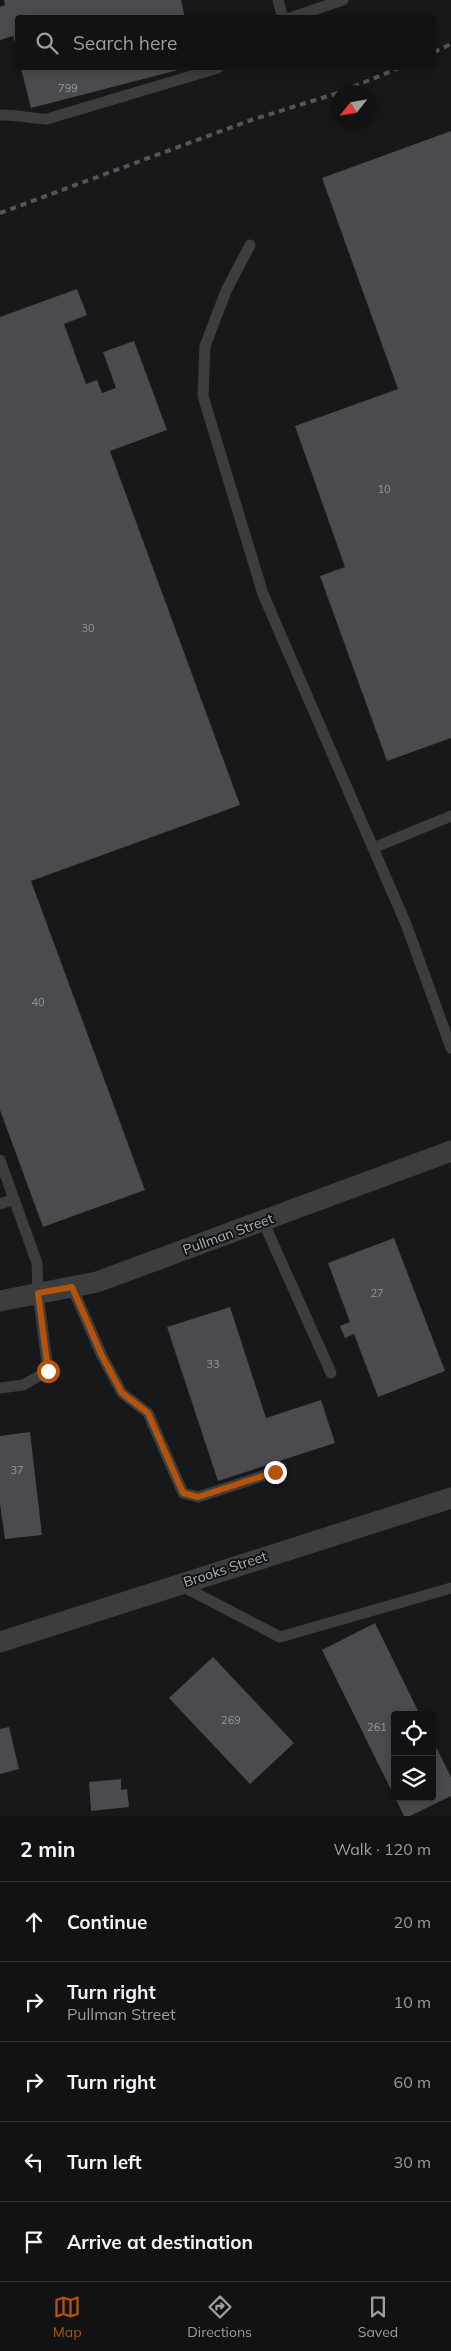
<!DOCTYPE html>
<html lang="en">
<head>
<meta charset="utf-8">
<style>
	body { margin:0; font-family:Mulish,sans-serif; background:#1a1b1c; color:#f1f3f6 }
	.controls { position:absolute; right:15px; bottom:15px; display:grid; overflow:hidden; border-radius:5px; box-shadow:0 2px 12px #0003 }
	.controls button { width:45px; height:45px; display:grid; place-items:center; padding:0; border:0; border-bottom:1px solid #303233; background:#111213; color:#f1f3f6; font:25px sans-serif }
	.compass { position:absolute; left:331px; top:85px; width:45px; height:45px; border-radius:50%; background:#111213; box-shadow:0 2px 12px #0003; rotate:239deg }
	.stop { position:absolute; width:15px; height:15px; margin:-11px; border:4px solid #b45309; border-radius:50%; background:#fff }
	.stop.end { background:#b45309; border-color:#fff; box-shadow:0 1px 5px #0008 }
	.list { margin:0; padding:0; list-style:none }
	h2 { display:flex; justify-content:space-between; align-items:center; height:65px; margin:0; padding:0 20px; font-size:21px }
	h2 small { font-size:16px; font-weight:400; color:#9c9ea0 }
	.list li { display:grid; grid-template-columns:32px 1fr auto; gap:15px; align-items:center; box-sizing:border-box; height:80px; padding:0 20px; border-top:1px solid #303233 }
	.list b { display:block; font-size:19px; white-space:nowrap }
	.list p { margin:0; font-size:16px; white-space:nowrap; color:#9c9ea0 }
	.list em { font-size:16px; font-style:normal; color:#9c9ea0 }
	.icon { flex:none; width:28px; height:28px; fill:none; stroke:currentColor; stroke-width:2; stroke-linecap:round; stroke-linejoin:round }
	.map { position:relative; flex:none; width:451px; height:1816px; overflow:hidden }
	.search { position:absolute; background:#111213; box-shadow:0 2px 12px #0003; left:15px; right:15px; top:15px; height:55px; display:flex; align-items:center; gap:12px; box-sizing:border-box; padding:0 18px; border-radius:5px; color:#9c9ea0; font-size:19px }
	.sheet { height:465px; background:#111213 }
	nav { display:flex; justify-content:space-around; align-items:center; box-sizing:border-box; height:70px; border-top:1px solid #303233; background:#111213; font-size:14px; color:#9c9ea0 }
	nav a { display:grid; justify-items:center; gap:2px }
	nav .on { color:#b45309 }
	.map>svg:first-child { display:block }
	.building { fill:#494b4e }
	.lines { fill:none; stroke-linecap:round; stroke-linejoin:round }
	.lane { stroke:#3b3d3f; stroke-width:11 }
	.street { stroke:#3b3d3f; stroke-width:21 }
	.rail { stroke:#54575a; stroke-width:4; stroke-dasharray:6 5; stroke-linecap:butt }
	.route { stroke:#b45309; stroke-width:6 }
	.labels { text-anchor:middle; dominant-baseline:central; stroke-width:4; stroke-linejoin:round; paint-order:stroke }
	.number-label { font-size:11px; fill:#92989d }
	.street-label { font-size:14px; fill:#abb2b7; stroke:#121314 }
</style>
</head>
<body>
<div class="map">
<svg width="451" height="1816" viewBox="0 0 451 1816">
	<rect width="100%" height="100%" fill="#171819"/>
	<!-- building -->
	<g class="building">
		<polygon points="4,0 181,0 185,18 18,18 17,51 13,36 0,40 0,7 5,5"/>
		<polygon points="21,68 186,68 31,108"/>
		<polygon points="451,131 451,738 387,761 320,576 345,567 295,426 398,389 322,178"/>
		<polygon points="77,289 87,315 64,324 86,384 97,380 102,393 116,388 103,352 134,341 167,430 110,451 240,805 31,881 145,1190 43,1227 0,1110 0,317"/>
		<polygon points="394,1238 445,1371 378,1397 354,1334 345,1338 340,1326 350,1322 328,1263"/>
		<polygon points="230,1307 266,1418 321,1400 335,1443 218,1481 167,1327"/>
		<polygon points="30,1432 42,1535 5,1539 0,1504 0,1436"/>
		<polygon points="375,1623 420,1715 395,1715 395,1797 432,1797 432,1739 451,1777 451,1796 410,1816 404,1816 322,1650"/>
		<polygon points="213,1657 294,1743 250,1784 169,1698"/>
		<polygon points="9,1727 19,1769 0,1774 0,1729"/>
		<polygon points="121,1779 121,1790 127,1789 129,1807 91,1811 89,1782"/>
	</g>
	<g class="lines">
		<!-- lane -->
		<g class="lane">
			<polyline points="278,0 283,18"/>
			<polyline points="290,18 343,0"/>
			<path d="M0,115C16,114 31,119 47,119L218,68"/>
			<polyline points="250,245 226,291 205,346 203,396 263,594 406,924 451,1048"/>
			<polyline points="373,848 451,816"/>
			<polyline points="0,1160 37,1263 38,1293 48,1371 23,1385 0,1388"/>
			<polyline points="0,1204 14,1199"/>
			<polyline points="263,1221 331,1373"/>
			<polyline points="72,1287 102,1356 122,1393 148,1413 183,1493 198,1497 275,1472"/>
			<polyline points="180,1585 280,1637 451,1588"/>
		</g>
		<!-- street -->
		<g class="street">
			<polyline points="0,1301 97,1282 451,1151"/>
			<polyline points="0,1642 451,1498"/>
		</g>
		<!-- rail -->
		<g class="rail">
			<polyline points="434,52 451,44"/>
			<polyline points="333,95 399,68"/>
			<polyline points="0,213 251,120 338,93"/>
		</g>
	</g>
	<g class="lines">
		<!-- route -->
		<polyline class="route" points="48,1371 38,1293 72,1287 102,1356 122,1393 148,1413 183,1493 198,1497 275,1472"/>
	</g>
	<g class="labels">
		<!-- number labels -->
		<g class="number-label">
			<text x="68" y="88">799</text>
			<text x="384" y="489">10</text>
			<text x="88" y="628">30</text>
			<text x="38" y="1002">40</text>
			<text x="377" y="1293">27</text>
			<text x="213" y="1364">33</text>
			<text x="17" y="1470">37</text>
			<text x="231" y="1720">269</text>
			<text x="377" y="1727">261</text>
		</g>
		<!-- street labels -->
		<g class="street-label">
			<text transform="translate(228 1234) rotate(-20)">Pullman Street</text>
			<text transform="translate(225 1569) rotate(-18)">Brooks Street</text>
		</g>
	</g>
</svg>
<div class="controls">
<button><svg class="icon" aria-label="locate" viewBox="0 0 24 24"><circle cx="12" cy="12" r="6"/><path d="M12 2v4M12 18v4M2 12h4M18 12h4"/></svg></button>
<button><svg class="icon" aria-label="layers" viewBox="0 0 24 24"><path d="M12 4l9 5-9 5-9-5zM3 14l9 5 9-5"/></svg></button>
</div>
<svg class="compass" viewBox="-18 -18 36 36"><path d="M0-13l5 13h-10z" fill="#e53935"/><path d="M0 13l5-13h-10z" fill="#9c9ea0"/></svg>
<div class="stop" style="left:48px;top:1371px"></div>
<div class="stop end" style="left:275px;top:1472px"></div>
<div class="search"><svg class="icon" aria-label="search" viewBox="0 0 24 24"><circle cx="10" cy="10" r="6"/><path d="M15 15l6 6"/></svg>Search here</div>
</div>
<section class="sheet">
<h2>2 min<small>Walk · 120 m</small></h2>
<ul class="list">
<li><svg class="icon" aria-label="ahead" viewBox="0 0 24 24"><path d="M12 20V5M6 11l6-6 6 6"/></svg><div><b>Continue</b></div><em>20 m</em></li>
<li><svg class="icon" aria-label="right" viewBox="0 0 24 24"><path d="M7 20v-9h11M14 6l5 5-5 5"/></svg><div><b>Turn right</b><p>Pullman Street</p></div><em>10 m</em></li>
<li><svg class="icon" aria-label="right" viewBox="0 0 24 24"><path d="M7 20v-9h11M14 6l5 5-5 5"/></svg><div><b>Turn right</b></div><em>60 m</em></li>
<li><svg class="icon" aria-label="left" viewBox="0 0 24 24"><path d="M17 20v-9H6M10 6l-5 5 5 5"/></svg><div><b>Turn left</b></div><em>30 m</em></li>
<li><svg class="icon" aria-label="arrive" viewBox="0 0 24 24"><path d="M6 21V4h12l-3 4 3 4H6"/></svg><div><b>Arrive at destination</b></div></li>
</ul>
</section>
<nav>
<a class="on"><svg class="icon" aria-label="map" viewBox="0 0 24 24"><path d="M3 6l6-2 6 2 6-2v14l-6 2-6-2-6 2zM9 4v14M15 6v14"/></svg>Map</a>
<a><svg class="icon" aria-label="directions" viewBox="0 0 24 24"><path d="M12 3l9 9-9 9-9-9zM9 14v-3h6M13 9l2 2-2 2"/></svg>Directions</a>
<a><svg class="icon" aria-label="saved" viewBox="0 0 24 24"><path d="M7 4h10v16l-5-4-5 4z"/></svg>Saved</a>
</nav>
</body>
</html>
